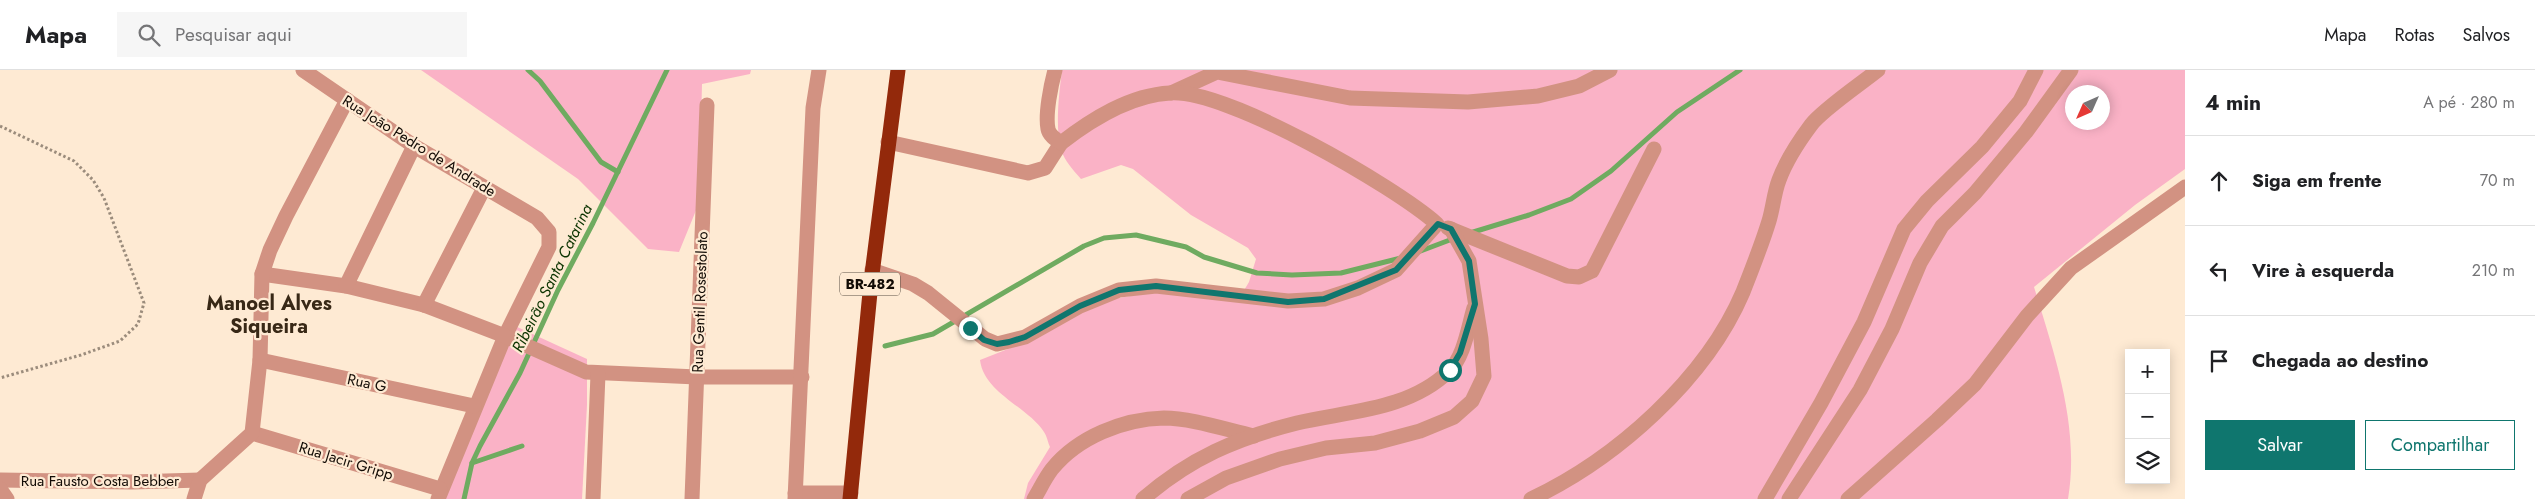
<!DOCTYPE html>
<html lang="pt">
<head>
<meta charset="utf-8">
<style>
	body { margin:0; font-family:Jost,sans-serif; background:#f6f6f6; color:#202124 }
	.controls { position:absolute; right:15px; bottom:15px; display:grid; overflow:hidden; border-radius:0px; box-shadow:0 2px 12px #0003 }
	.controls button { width:45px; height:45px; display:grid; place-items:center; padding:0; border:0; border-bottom:1px solid #e0e0e0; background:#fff; color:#202124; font:25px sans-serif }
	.compass { position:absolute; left:2065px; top:15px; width:45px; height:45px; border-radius:50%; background:#fff; box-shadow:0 2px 12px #0003; rotate:225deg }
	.stop { position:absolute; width:15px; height:15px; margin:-11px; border:4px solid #0f766e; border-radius:50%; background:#fff }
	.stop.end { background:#0f766e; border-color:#fff; box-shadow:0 1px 5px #0008 }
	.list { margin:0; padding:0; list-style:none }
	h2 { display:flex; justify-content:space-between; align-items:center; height:65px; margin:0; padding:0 20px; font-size:21px }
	h2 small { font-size:16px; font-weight:400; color:#757577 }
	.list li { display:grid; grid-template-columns:32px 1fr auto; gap:15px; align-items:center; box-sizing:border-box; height:90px; padding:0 20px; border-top:1px solid #e0e0e0 }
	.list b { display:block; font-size:19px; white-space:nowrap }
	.list em { font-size:16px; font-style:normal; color:#757577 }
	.actions { display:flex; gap:10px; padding:15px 20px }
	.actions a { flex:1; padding:11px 0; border:1px solid #0f766e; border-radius:0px; text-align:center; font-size:18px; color:#0f766e }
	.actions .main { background:#0f766e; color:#fff }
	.icon { flex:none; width:28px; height:28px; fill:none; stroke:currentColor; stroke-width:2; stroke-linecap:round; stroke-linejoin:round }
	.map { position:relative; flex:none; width:2185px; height:429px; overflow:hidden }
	header { display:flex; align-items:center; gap:30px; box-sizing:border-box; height:70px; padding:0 25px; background:#fff; border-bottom:1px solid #e0e0e0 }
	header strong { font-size:24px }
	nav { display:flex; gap:28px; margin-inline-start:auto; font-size:18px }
	.search { width:350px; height:45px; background:#f6f6f6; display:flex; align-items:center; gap:12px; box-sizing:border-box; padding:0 18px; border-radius:0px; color:#757577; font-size:19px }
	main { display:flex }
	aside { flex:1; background:#fff }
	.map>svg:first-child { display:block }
	.green { fill:#fab2c6; fill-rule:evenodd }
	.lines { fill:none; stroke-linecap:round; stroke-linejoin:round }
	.stream { stroke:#6fab60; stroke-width:5 }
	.path { stroke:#9b8c7c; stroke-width:3; stroke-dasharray:2.5 2.5; stroke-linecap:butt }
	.minor { stroke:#d29282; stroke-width:15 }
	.highway { stroke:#93290b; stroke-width:15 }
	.route { stroke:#0f766e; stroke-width:6 }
	.labels { text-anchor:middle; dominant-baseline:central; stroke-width:4.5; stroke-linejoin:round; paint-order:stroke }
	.shield { fill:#feead3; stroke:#594e43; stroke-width:1 }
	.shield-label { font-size:14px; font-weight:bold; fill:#120b05 }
	.street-label { font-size:15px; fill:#120b05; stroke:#feead3 }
	.water-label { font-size:16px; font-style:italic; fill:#0c3400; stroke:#feead3 }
	.district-label { font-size:20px; font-weight:bold; fill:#382816; stroke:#feead3 }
</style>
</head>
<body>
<header>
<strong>Mapa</strong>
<div class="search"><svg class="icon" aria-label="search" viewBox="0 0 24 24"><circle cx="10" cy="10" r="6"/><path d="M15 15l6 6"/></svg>Pesquisar aqui</div>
<nav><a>Mapa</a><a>Rotas</a><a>Salvos</a></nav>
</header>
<main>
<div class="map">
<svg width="2185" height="429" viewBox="0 0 2185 429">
	<rect width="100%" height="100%" fill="#feead3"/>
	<!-- green -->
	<g class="green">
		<polygon points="421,0 751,0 750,4 702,14 699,133 679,182 648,179 578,109"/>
		<path d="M1062,0H2185V99L2135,135L2034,217C2055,286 2080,357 2068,429H1024L1028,413L1050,377C1048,373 1047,366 1044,362C1028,337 984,323 980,290L1018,275L1107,230L1153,222H1243L1249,212L1256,189L1248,178L1191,145L1133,99L1121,95L1081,109C1073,100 1065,91 1061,80C1055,56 1059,24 1062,0ZM2072,22H2102V52H2072Z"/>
		<polygon points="515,256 587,289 587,335 582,429 441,429"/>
	</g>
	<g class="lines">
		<!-- stream -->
		<g class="stream">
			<polyline points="528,0 540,11 601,92 618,102"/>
			<polyline points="1470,163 1529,145 1571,129 1611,101 1677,42 1740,0"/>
			<polyline points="1418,182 1455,168"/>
			<polyline points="885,276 933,264 1084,176 1104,168 1136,165 1186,177 1204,187 1257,203 1292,205 1341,203 1401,188"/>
			<polyline points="472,393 522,376"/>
			<polyline points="464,429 472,393 480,376 520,303 558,220 593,153 667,0"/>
		</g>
		<!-- path -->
		<polyline class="path" points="0,56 74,91 93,110 104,128 144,233 138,254 120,271 81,285 0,308"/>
		<!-- minor -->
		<g class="minor">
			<polyline points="303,0 414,76 537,148 549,162 549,177 505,266 438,429"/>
			<polyline points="1171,23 1217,2 1350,28 1468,32 1538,26 1579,16 1610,0"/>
			<polyline points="888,72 1028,103 1045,98 1061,73"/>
			<polyline points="1448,158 1567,206 1579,207 1592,201 1654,79"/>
			<path d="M872,200L913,214L928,223L985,269L997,274L1025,267L1080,236L1119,220L1156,216L1288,231L1324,229L1358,218L1396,200L1437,154C1394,116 1227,19 1170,23C1130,25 1092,49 1061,73C1055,69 1049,65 1048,59C1045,44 1051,15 1055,0"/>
			<polyline points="262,204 346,216 424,235 505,266 586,302 697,307 802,307"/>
			<polyline points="346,216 414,76"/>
			<polyline points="424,235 484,118"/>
			<polyline points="260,290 474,336"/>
			<polyline points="252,363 440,419"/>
			<polyline points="0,410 132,412 200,410"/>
			<polyline points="0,419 7,429"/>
			<polyline points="795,423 851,423"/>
			<polyline points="194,429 200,410 252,363 260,290 262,204 270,180 286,146 347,30"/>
			<polyline points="593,429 598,304"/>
			<polyline points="692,429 707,35"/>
			<polyline points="795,429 813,38 819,0"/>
			<path d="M1034,429C1040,419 1045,408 1052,399C1078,367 1123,349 1164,348C1191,348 1227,360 1254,366"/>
			<path d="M1143,429C1190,388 1237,368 1297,353C1349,341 1409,340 1449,301C1464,287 1468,258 1474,238"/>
			<polyline points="1188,429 1226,408 1280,389 1326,378 1375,373 1420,361 1454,347 1472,331 1484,306 1481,269 1469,191 1451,159"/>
			<path d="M1531,429C1616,389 1706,309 1743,222C1752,199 1762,174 1769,151C1773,138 1774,123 1779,110C1786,91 1799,71 1811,55C1822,40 1862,13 1878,0"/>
			<polyline points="1765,429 1821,333 1864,252 1904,159 1927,131 1982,77 2020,31 2036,0"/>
			<polyline points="1789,429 1860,320 1892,259 1920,193 1942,156 1975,123 2026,62 2071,0"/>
			<polyline points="1848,429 1937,350 1975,314 2027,246 2071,198 2185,117"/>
		</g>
		<!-- highway -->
		<polyline class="highway" points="850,429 871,212 898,0"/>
	</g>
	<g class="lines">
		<!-- route -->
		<polyline class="route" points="970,258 984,270 997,274 1009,272 1025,267 1080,236 1119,220 1156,216 1288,232 1324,229 1396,200 1438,154 1451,159 1469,191 1475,234 1460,283 1450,300"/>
	</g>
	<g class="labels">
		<!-- shield labels -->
		<rect class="shield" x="840" y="202.5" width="60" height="23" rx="4"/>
		<g class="shield-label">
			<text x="870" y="214">BR-482</text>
		</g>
		<!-- street labels -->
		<g class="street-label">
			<text transform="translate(419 76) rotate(32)">Rua João Pedro de Andrade</text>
			<text transform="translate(700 232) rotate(-88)">Rua Gentil Rosestolato</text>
			<text transform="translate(367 313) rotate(12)">Rua G</text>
			<text transform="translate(346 391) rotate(17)">Rua Jacir Gripp</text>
			<text x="100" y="411">Rua Fausto Costa Bebber</text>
		</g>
		<!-- water labels -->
		<g class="water-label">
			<text transform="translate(552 208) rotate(-64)">Ribeirão Santa Catarina</text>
		</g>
		<!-- district labels -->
		<g class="district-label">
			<text x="269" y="233">Manoel Alves<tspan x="269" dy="23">Siqueira</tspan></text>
		</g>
	</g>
</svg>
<div class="controls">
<button>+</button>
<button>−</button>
<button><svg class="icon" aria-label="layers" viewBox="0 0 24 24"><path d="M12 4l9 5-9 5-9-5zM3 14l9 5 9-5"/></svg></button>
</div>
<svg class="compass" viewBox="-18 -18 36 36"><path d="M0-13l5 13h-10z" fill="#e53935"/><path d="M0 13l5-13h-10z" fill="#757577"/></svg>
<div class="stop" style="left:1450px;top:300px"></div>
<div class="stop end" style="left:970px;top:258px"></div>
</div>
<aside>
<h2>4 min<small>A pé · 280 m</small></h2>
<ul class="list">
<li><svg class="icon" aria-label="ahead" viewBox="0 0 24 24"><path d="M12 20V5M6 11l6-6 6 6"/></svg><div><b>Siga em frente</b></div><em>70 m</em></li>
<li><svg class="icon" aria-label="left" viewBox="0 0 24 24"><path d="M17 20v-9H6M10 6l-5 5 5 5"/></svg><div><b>Vire à esquerda</b></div><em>210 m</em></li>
<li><svg class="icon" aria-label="arrive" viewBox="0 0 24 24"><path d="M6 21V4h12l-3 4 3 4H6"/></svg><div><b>Chegada ao destino</b></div></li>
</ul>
<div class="actions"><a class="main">Salvar</a><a>Compartilhar</a></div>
</aside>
</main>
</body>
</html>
